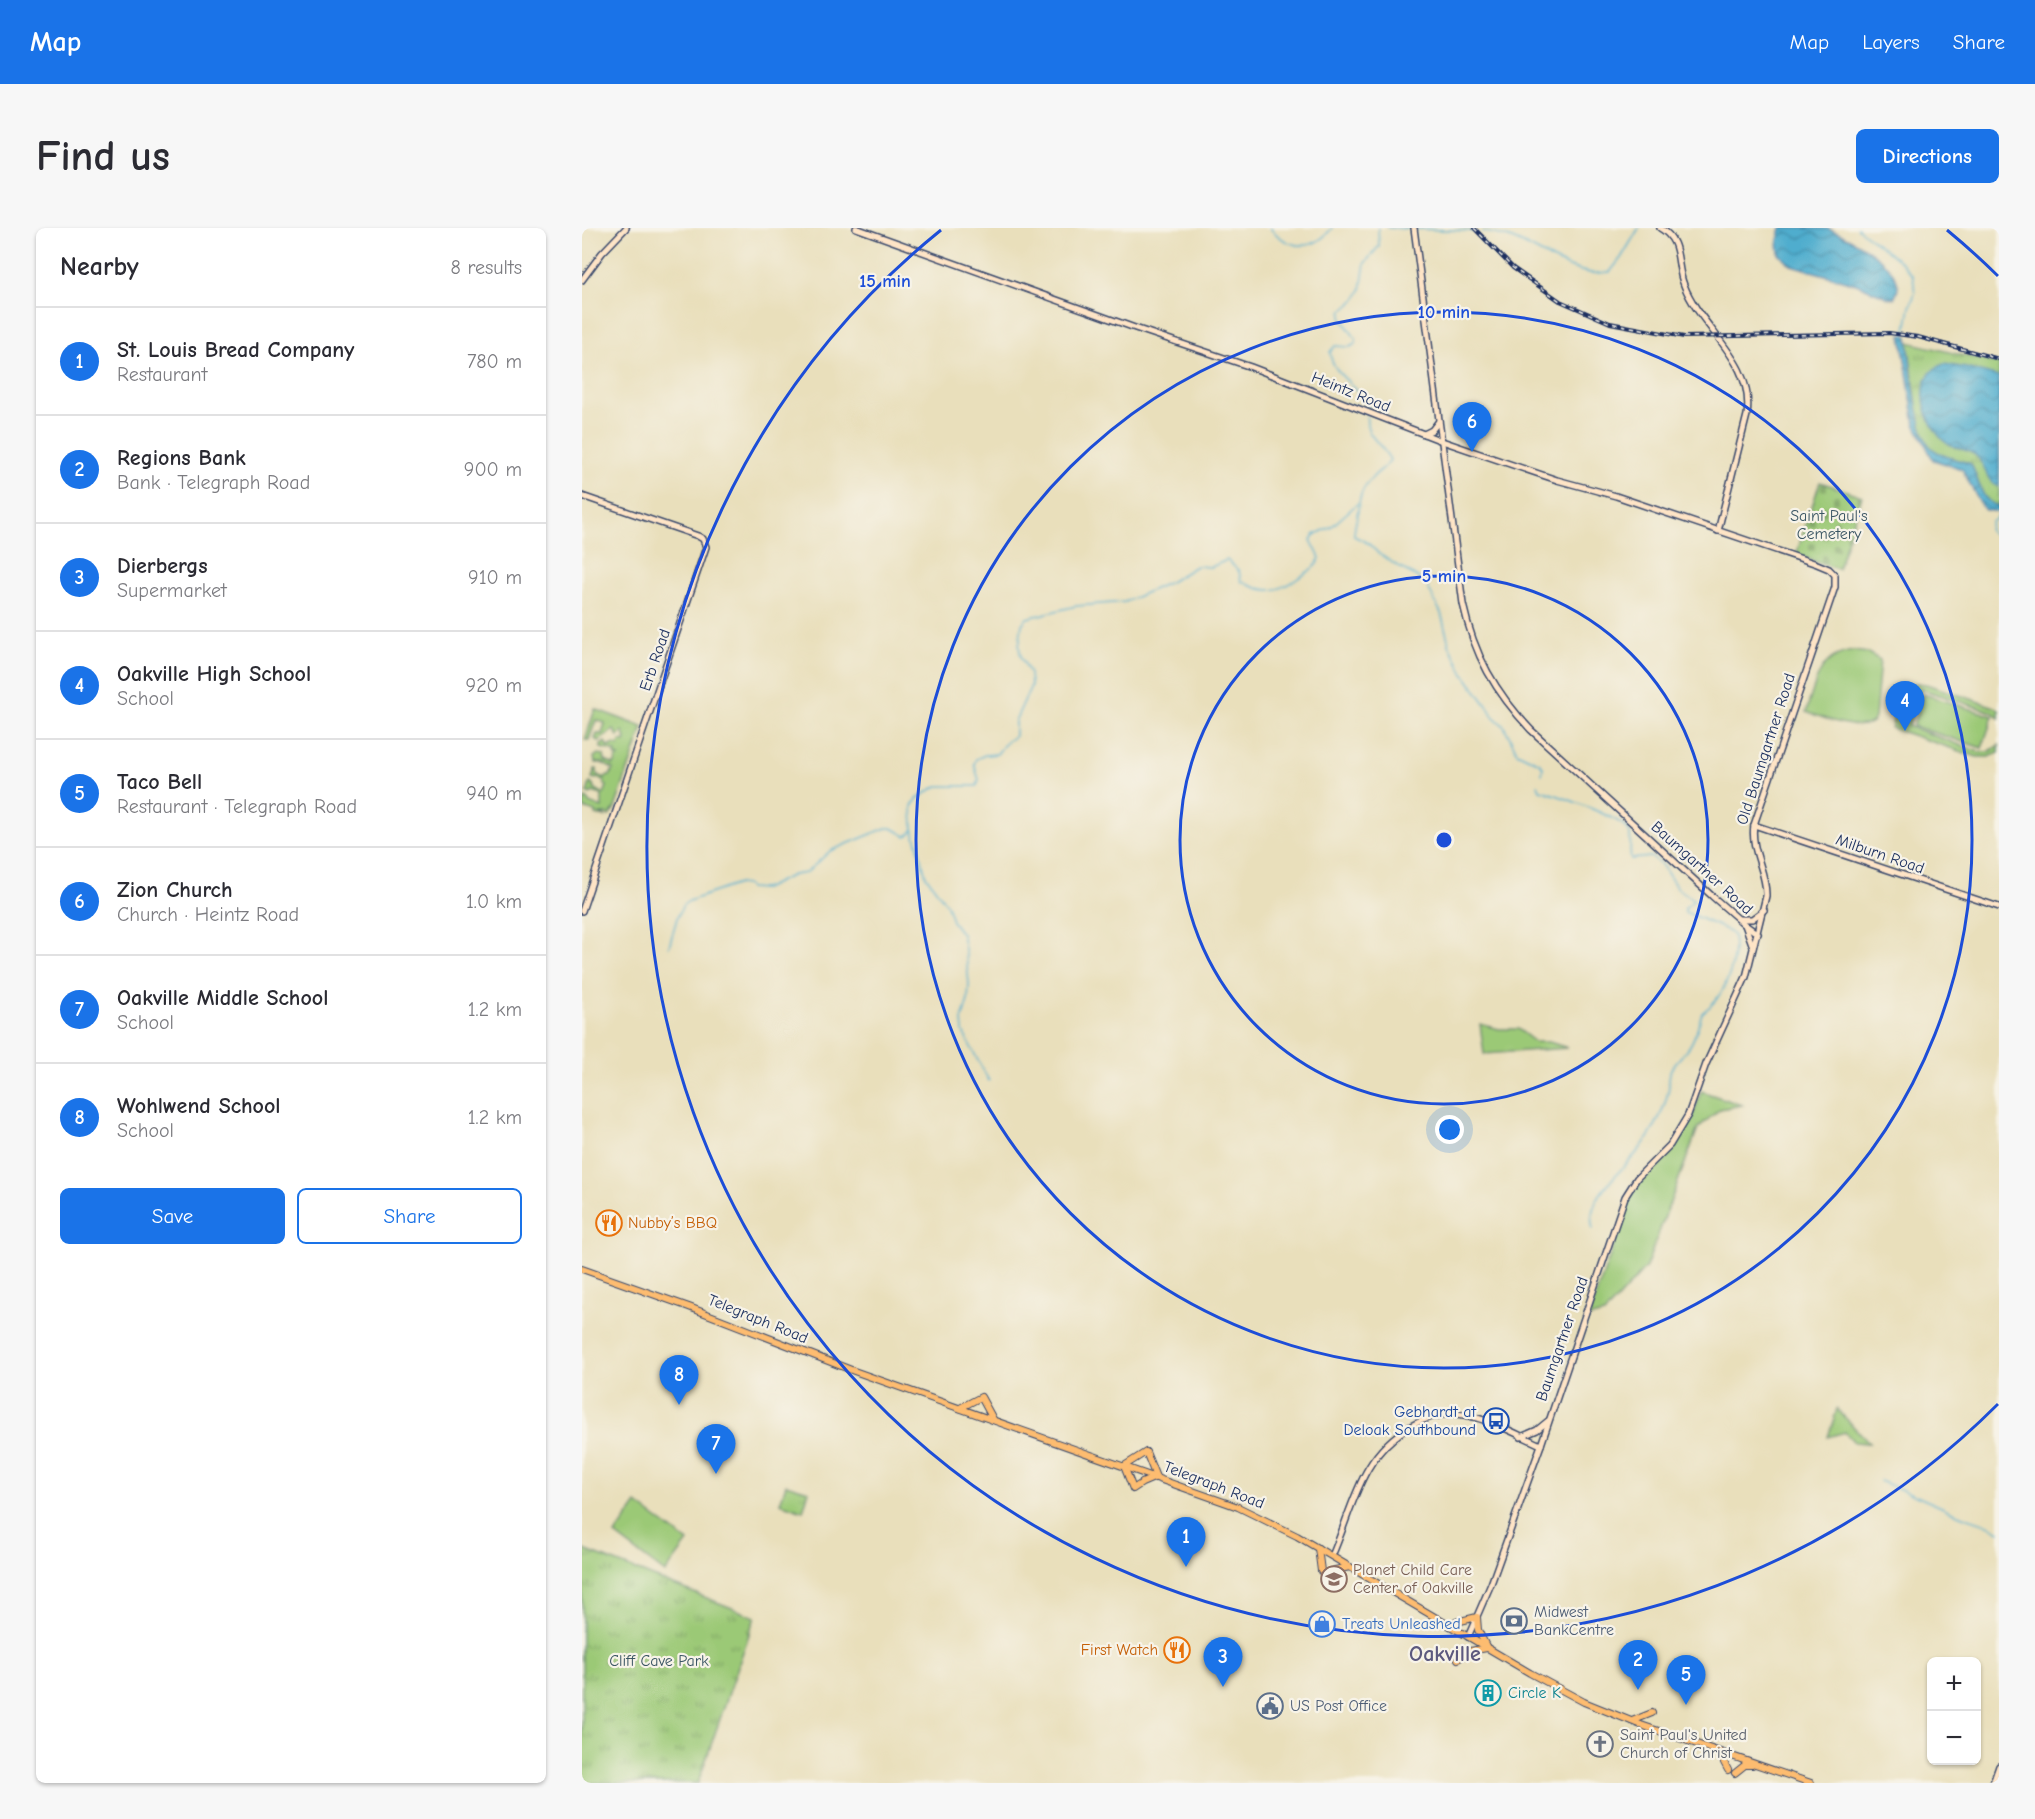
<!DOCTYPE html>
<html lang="en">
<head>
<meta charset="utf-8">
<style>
	body { margin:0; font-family:"Comic Neue",sans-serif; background:#f7f7f7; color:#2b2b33 }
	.controls { position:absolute; right:18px; bottom:18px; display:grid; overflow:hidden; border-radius:9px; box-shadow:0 2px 4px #0004 }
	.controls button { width:54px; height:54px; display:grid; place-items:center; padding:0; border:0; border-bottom:2px solid #e1e1e2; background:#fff; color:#2b2b33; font:30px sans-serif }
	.you { position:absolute; left:868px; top:902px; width:21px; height:21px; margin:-15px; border:4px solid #fff; border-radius:50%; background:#1a73e8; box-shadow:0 0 0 9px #1a73e833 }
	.badge { display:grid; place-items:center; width:39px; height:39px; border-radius:50%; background:#1a73e8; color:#fff; font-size:20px; font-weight:700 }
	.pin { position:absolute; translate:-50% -50px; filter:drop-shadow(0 2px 3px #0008) }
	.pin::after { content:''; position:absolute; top:32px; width:21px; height:18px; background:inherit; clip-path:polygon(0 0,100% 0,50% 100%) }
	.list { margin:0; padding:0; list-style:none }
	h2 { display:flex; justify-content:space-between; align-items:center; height:78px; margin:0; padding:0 24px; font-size:26px }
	h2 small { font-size:20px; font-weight:400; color:#7c7c81 }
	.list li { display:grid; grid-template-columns:39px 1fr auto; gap:18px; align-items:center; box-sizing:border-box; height:108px; padding:0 24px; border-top:2px solid #e1e1e2 }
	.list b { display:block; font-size:22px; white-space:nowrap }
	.list p { margin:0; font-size:20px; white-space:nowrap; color:#7c7c81 }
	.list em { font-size:20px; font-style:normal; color:#7c7c81 }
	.actions { display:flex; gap:12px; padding:18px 24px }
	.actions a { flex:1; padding:14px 0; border:2px solid #1a73e8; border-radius:9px; text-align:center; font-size:21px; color:#1a73e8 }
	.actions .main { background:#1a73e8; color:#fff }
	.map { position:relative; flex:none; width:1417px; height:1555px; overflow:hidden; border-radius:9px }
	header { display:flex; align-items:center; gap:36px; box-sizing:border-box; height:84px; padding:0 30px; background:#1a73e8; color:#fff }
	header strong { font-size:28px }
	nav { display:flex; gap:33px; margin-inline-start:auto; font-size:21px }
	.intro { display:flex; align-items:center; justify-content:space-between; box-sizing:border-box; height:144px; padding:0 36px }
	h1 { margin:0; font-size:42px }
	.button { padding:15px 27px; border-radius:9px; background:#1a73e8; color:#fff; font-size:21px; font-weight:700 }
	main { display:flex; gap:36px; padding:0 36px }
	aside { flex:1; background:#fff; border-radius:9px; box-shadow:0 2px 4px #0004 }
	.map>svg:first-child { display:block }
	.green { fill:#9bc976; stroke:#5b7c6a; stroke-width:1.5 }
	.cemetery { fill:url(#cemetery-stones); stroke:#5b7c6a; stroke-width:1.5 }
	.park { fill:url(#park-tufts); stroke:#5b7c6a; stroke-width:1.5 }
	.water { fill:url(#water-waves); stroke:#356e96; stroke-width:1.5 }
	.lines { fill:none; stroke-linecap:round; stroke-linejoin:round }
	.stream { stroke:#4fadce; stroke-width:1.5 }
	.secondary-casing { stroke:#3a496c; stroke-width:8 }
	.primary-casing { stroke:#3a496c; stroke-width:8 }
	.secondary { stroke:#fee4c6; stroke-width:5 }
	.primary { stroke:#fdbc70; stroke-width:6 }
	.rail-casing { stroke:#1b2f5e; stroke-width:4 }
	.rail { stroke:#f7f3e8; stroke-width:1.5; stroke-dasharray:4.5; stroke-linecap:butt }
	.ring { fill:none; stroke:#1d4ed8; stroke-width:3 }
	.labels { text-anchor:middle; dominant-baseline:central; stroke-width:4.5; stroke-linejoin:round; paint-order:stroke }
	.street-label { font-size:16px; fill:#1b2f5e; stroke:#f7f3e8 }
	.park-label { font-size:16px; fill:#3b5664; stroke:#f7f3e8 }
	.food-label { font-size:16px; fill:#c56008; stroke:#f7f3e8; text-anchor:start }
	.transit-label { font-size:16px; fill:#164399; stroke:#f7f3e8; text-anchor:end }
	.education-label { font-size:16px; fill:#785e54; stroke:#f7f3e8; text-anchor:start }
	.service-label { font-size:16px; fill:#4e5e75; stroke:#f7f3e8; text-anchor:start }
	.shop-label { font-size:16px; fill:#366cbe; stroke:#f7f3e8; text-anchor:start }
	.culture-label { font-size:16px; fill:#0d838f; stroke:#f7f3e8; text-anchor:start }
	.worship-label { font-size:16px; fill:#5b616d; stroke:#f7f3e8; text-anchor:start }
	.district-label { font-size:22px; font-weight:bold; fill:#5c597e; stroke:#f7f3e8 }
	.centre { fill:#1d4ed8; stroke:#f7f3e8; stroke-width:3 }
	.ring-label { font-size:18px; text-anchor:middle; font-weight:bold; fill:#1d4ed8; stroke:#f7f3e8; stroke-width:4.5; stroke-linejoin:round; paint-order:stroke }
</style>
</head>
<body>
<header>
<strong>Map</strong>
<nav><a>Map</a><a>Layers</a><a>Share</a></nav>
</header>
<div class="intro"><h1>Find us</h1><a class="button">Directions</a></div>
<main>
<aside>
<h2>Nearby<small>8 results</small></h2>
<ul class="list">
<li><span class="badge">1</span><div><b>St. Louis Bread Company</b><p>Restaurant</p></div><em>780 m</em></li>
<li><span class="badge">2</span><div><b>Regions Bank</b><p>Bank · Telegraph Road</p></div><em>900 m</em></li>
<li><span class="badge">3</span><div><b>Dierbergs</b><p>Supermarket</p></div><em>910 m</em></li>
<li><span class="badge">4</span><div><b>Oakville High School</b><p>School</p></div><em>920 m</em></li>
<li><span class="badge">5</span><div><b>Taco Bell</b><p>Restaurant · Telegraph Road</p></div><em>940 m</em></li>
<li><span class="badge">6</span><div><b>Zion Church</b><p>Church · Heintz Road</p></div><em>1.0 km</em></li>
<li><span class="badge">7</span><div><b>Oakville Middle School</b><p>School</p></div><em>1.2 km</em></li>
<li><span class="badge">8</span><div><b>Wohlwend School</b><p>School</p></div><em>1.2 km</em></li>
</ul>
<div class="actions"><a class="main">Save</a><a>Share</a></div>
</aside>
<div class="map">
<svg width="1417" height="1555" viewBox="0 0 1417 1555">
	<defs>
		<pattern id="cemetery-stones" width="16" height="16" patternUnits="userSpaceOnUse" patternTransform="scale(1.5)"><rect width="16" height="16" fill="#9bc976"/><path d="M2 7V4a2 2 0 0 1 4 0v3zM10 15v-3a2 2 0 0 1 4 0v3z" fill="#7ea464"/></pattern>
		<pattern id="park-tufts" width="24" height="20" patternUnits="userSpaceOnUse" patternTransform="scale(1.5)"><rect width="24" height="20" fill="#9bc976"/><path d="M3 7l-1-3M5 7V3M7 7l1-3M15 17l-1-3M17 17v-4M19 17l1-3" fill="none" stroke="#7ea464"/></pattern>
		<pattern id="water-waves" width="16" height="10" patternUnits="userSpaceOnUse" patternTransform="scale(1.5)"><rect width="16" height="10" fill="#4fadce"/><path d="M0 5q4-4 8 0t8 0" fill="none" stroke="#418daa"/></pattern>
	</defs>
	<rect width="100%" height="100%" fill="#f7f3e8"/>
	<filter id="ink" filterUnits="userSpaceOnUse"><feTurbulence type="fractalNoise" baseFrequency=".0167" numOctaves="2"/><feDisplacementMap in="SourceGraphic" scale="12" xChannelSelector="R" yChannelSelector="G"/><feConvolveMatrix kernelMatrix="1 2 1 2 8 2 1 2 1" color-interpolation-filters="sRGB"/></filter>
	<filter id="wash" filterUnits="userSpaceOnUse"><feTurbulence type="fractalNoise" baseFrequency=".008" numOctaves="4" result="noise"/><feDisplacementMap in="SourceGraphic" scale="24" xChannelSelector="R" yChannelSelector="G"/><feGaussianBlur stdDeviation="1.35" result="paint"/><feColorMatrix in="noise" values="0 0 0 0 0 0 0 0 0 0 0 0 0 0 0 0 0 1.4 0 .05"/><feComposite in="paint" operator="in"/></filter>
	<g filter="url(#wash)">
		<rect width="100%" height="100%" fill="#e9dfbb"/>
		<!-- green -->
		<g class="green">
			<path d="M1272,423L1286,425L1298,432L1293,490C1285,508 1239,489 1224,484C1234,454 1236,427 1272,423Z"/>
			<path d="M1335,455L1344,456L1413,479L1417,482V490L1410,484L1339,461L1326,498L1397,524H1406L1417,517V525L1407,529H1395L1309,500C1316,479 1308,464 1335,455Z"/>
			<polygon points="1341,466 1411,488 1400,520 1331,498"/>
			<polygon points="13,481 61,499 33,580 27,588 25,586 19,586 24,589 13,587 13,584 1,580 3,570 6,571 7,575 20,580 20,567 10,564 9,566 5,565 8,555 11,556 12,560 22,566 25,558 22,556 23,553 15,550 14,551 10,550 13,541 15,541 15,547 24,550 25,548 28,548 31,541 20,535 13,535 12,529 16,526 22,527 23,533 32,537 35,530 37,529 33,527 34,524 19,520 19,517 23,514 26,519 33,516 36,518 39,513 43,514 44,511 41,504 36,508 32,502 16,513 13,511 15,506 20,506 23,495 14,492 7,512 3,512"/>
			<polygon points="898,796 917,801 936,801 953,814 967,814 986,820 902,826"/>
			<path d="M1119,863L1160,877L1138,881L1116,900L1064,1039L1022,1086L1006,1090L1050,965C1061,946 1079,935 1092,919C1106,903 1113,883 1119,863Z"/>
			<polygon points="1255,1181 1287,1215 1272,1214 1263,1204 1246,1209"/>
			<polygon points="55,1276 106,1314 83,1345 33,1307"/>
		</g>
		<!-- cemetery -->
		<polygon class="cemetery" points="1238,254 1280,268 1256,341 1214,327"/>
		<!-- park -->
		<g class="park">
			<path d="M1326,114L1417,136V278C1398,275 1397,251 1389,236L1359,227L1345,218L1337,192Z"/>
			<polygon points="204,1256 227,1263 221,1283 198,1275"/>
			<polygon points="0,1321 173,1389 116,1555 0,1555"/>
		</g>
		<!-- water -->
		<g class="water">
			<path d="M1199,0C1213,0 1232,0 1246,1C1266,8 1332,43 1312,70H1307L1274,56L1209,37L1197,26L1196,12Z"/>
			<path d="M1319,107L1326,108C1327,128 1336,204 1347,217C1357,229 1375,231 1389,236C1397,251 1398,275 1417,278V284C1412,283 1406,283 1402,281C1399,279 1384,248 1380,241L1351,232L1333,196Z"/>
			<path d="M1362,136L1384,140L1417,149V259C1402,253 1405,236 1393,227C1384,220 1372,221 1363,214C1343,197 1328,147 1362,136Z"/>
		</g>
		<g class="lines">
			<!-- stream -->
			<g class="stream">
				<path d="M688,0C708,22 731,24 750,0"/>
				<polyline points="806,0 892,3"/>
				<polyline points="1275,0 1319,34 1331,48 1333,65 1328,79 1323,108"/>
				<path d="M900,4C940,6 972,40 1009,45C1015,46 1022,44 1028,44L1039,30L1057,0"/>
				<path d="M786,183L787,175C775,159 749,145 748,124L753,118L768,119L773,116L774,111L760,91V83L774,71L779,62L783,35L797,18L796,0"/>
				<path d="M785,188C782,209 799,213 808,232C804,240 797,242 791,249C777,263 778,271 775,288C774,295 772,301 772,308L786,315L796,325L812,336L840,352L844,356L859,385L868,419L882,446L906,479L911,488L922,498L935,524L958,535L961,539L960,546"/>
				<polyline points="1417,288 1409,294 1407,303 1417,311"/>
				<path d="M956,557L958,562C973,566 1043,591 1047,603C1050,611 1047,622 1049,631L1069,629L1079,636L1095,660L1112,672L1103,680V684L1143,701L1151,707C1155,736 1144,768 1120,785C1116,797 1114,809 1107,819C1101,827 1094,833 1089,841C1086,848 1088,856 1086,864C1082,882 1072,903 1060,918C1044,941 1001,969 1011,1001"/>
				<polyline points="87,719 95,690 101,677 107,673 156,656 164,657 167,660 182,661 211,647 224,645 248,623 304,600 310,600 324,608 327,607 331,601"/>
				<path d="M407,853L381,804L380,792L386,772L387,756L384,727L380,706L370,693L365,677L344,648L331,600L330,578L336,570L355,558H395L397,552L392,536L394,531L403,527L415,526L424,514L433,508V493L449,458L448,446L439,429L437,418L440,396L445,390L494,378L543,374L588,354L614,338L629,339L645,332L657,343L659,353C686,368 698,363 721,347C729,342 733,340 738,330L729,312L732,307L749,299L775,276"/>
				<path d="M1298,1253C1324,1263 1348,1274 1373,1285C1389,1292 1403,1293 1417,1303"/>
			</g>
		</g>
	</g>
	<g filter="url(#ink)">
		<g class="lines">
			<!-- secondary casing -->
			<g class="secondary-casing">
				<g id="secondary">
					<path d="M274,0L553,100L669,139L860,213L975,252L1034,268L1235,336L1247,341L1253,347V359L1172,597C1168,622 1185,644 1184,668L1164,749L1124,836L1106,887L1088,917L1055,950L1043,969L959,1217L909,1356L886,1409"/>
					<path d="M832,0L881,376C892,427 913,464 949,502L1130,668L1162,696L1176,706"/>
					<path d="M1078,0C1101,13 1093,36 1102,57C1119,102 1173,133 1165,187L1136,303"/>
					<polyline points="0,52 20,25 44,0"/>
					<polyline points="842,206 850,202 857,193"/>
					<polyline points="0,268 116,308 121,311 124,319 0,683"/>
					<polyline points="1172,597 1417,679"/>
					<polyline points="1158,691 1170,691 1182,682"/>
					<polyline points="1163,697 1171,719"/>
					<polyline points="939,1209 955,1202 966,1193"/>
					<path d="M750,1328C772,1278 777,1228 829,1198C845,1189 863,1184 882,1187C908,1191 934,1206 959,1217"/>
					<polyline points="1411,1555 1417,1538"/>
				</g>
			</g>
			<!-- primary casing -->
			<g class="primary-casing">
				<g id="primary">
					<polyline points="0,1041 107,1079 272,1143 656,1279 715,1308 948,1445 1002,1474 1059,1497 1229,1555"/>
					<polyline points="378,1180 399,1169 411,1191"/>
					<polyline points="542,1238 564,1224 574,1249"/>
					<polyline points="542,1238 551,1261 560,1255 574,1249"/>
					<polyline points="736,1320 739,1343"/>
					<polyline points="743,1348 753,1342 768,1339"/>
					<polyline points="866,1396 895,1389 896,1402 904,1418"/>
					<polyline points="876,1431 888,1423 905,1420"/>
					<polyline points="1050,1493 1070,1485"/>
					<polyline points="1137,1525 1146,1542"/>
					<polyline points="1153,1545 1163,1537 1170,1537"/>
				</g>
			</g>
			<!-- secondary -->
			<use href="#secondary" class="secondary"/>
			<!-- primary -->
			<use href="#primary" class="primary"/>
			<!-- rail casing -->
			<g class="rail-casing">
				<polyline id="rail" points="892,0 931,40 978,73 1028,95 1102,109 1307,105 1336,109 1417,131"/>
			</g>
			<!-- rail -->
			<use href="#rail" class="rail"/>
		</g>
	</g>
	<!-- distance rings -->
	<g class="ring">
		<circle cx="862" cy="612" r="264"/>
		<circle cx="862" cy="612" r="528"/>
		<path d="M1416 1176A791 791 0 1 1 359 2M1365 2A791 791 0 0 1 1416 48"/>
	</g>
	<!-- icons -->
	<defs>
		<g id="restaurant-ring" transform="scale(1.35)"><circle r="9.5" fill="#f7f3e8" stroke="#e8710a" stroke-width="1.5"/><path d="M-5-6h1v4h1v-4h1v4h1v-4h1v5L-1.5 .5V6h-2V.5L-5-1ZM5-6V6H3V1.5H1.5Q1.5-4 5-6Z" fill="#e8710a"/></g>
		<g id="bus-ring" transform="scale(1.35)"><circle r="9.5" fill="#f7f3e8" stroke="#1a4fb4" stroke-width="1.5"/><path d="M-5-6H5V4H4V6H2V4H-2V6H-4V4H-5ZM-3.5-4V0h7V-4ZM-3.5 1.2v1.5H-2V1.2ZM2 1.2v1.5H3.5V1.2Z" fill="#1a4fb4"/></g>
		<g id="school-ring" transform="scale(1.35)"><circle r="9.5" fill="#f7f3e8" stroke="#8d6e63" stroke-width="1.5"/><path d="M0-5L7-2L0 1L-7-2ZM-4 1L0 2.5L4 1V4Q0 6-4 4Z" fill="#8d6e63"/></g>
		<g id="bank-ring" transform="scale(1.35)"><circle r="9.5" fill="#f7f3e8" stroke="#5c6f8a" stroke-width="1.5"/><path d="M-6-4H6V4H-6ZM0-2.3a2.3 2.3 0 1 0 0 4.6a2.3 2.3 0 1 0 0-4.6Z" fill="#5c6f8a"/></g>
		<g id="shop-ring" transform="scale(1.35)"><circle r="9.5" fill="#f7f3e8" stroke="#3f7fe0" stroke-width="1.5"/><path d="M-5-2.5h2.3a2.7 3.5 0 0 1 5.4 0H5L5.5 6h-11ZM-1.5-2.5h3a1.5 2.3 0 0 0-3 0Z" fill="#3f7fe0"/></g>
		<g id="building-ring" transform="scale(1.35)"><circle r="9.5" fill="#f7f3e8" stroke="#0f9aa8" stroke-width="1.5"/><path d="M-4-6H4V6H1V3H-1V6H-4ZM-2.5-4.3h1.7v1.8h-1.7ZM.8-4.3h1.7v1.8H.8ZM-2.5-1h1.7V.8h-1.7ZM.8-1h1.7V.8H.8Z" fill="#0f9aa8"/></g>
		<g id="civic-ring" transform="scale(1.35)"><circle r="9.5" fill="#f7f3e8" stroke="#5c6f8a" stroke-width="1.5"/><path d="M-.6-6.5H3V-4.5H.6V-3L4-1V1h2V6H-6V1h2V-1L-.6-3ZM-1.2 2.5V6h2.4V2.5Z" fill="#5c6f8a"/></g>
		<g id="church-ring" transform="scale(1.35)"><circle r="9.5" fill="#f7f3e8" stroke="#6b7280" stroke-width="1.5"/><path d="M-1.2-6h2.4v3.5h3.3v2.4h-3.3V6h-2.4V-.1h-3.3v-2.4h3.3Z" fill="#6b7280"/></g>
	</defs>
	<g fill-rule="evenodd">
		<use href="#restaurant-ring" x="27" y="995"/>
		<use href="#bus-ring" x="914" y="1193"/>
		<use href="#school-ring" x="752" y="1351"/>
		<use href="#bank-ring" x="932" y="1393"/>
		<use href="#shop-ring" x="740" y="1396"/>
		<use href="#restaurant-ring" x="595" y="1422"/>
		<use href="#building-ring" x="906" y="1465"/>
		<use href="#civic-ring" x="688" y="1478"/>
		<use href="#church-ring" x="1018" y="1516"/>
	</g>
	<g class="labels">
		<!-- street labels -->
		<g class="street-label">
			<text transform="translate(769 164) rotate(22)">Heintz Road</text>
			<text transform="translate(73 432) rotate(-71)">Erb Road</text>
			<text transform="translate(1184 521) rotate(-72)">Old Baumgartner Road</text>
			<text transform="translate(1298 626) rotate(19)">Milburn Road</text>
			<text transform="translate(1120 640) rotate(42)">Baumgartner Road</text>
			<text transform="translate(176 1091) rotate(22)">Telegraph Road</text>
			<text transform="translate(980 1111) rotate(-71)">Baumgartner Road</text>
			<text transform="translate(632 1257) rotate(21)">Telegraph Road</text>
		</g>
		<!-- park labels -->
		<g class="park-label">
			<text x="1247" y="288">Saint Paul's<tspan x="1247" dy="18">Cemetery</tspan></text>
			<text x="77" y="1433">Cliff Cave Park</text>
		</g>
		<!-- food labels -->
		<g class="food-label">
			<text x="46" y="995">Nubby’s BBQ</text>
			<text x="576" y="1422" text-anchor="end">First Watch</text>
		</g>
		<!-- transit labels -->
		<g class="transit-label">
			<text x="894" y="1184">Gebhardt at<tspan x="894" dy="18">Deloak Southbound</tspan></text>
		</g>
		<!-- education labels -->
		<g class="education-label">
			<text x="771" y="1342">Planet Child Care<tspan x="771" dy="18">Center of Oakville</tspan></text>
		</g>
		<!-- service labels -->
		<g class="service-label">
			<text x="952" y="1384">Midwest<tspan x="952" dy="18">BankCentre</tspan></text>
			<text x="708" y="1478">US Post Office</text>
		</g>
		<!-- shop labels -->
		<g class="shop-label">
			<text x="760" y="1396">Treats Unleashed</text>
		</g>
		<!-- culture labels -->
		<g class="culture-label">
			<text x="926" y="1465">Circle K</text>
		</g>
		<!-- worship labels -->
		<g class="worship-label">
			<text x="1038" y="1507">Saint Paul's United<tspan x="1038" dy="18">Church of Christ</tspan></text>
		</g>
		<!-- district labels -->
		<g class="district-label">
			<text x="863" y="1426">Oakville</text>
		</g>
	</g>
	<circle cx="862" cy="612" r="9" class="centre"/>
	<g class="ring-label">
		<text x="303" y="59">15 min</text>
		<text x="862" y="90">10 min</text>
		<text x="862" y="354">5 min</text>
	</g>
</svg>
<div class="controls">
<button>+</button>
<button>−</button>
</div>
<div class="you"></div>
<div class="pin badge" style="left:604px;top:1339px">1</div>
<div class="pin badge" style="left:1056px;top:1462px">2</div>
<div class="pin badge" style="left:641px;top:1459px">3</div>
<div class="pin badge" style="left:1323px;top:503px">4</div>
<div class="pin badge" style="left:1104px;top:1477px">5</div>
<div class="pin badge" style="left:890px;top:224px">6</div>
<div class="pin badge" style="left:134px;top:1246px">7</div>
<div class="pin badge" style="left:97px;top:1177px">8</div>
</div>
</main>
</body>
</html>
